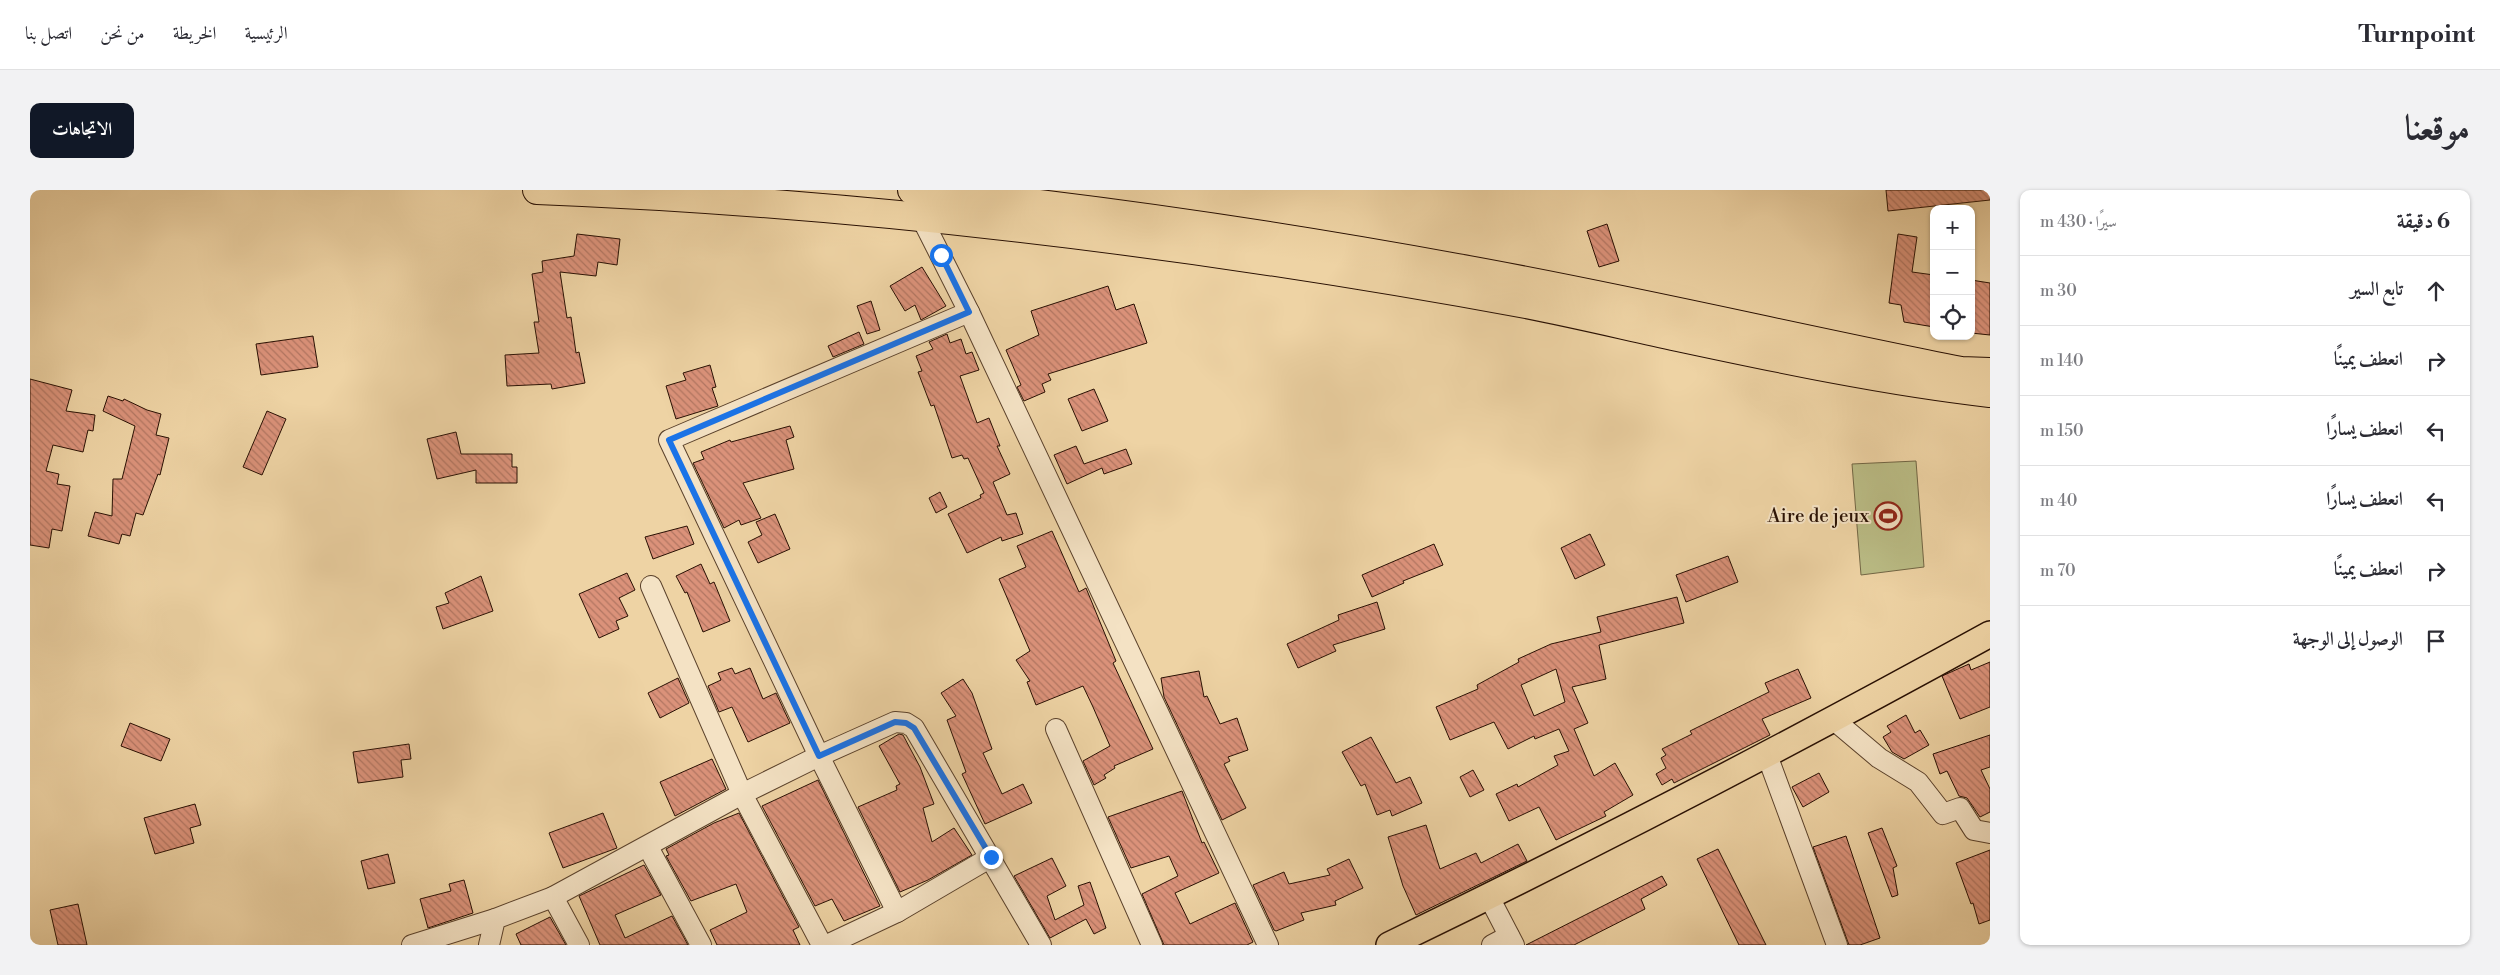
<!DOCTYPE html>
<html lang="ar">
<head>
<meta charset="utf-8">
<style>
	body { margin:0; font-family:"Libre Bodoni",Amiri,serif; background:#f2f2f3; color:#2b2b33; direction:rtl }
	.controls { position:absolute; right:15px; top:15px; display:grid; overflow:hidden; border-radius:10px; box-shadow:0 1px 4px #0004 }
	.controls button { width:45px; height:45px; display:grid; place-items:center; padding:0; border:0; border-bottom:1px solid #e1e1e2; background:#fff; color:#2b2b33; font:25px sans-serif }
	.stop { position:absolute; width:15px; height:15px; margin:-11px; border:4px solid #1a73e8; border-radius:50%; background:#fff }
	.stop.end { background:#1a73e8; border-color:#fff; box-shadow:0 1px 5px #0008 }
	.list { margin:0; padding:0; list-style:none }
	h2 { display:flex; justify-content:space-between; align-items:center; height:65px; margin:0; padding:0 20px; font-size:21px }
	h2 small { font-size:16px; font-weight:400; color:#7c7c81 }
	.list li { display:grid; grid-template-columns:32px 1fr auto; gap:15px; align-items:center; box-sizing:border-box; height:70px; padding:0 20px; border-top:1px solid #e1e1e2 }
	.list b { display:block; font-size:19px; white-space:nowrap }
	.list em { font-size:16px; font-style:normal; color:#7c7c81 }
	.icon { flex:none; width:28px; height:28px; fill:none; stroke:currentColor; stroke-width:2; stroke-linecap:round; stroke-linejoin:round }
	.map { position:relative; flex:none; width:1960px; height:755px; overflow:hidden; direction:ltr; border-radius:10px }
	header { display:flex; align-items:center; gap:30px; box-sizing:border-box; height:70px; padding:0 25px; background:#fff; border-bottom:1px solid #e1e1e2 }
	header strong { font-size:24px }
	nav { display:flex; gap:28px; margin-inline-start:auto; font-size:18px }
	.intro { display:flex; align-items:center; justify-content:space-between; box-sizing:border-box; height:120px; padding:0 30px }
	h1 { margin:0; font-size:35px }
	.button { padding:12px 22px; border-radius:10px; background:#111827; color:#fff; font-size:18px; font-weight:700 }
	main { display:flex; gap:30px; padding:0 30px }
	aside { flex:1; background:#fff; border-radius:10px; box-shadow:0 1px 4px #0004 }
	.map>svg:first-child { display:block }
	.pitch { fill:#babc85; stroke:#726644 }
	.building { fill:url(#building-back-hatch); stroke:#291003; fill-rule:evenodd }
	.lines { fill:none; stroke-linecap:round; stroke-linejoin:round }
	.minor-casing { stroke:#5a412b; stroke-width:22 }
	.major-casing { stroke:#291003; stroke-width:28 }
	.highway-casing { stroke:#291003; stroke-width:30 }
	.minor { stroke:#f4e2c4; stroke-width:20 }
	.major { stroke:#eed3a4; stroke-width:25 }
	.highway { stroke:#eed3a4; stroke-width:28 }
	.route { stroke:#1a73e8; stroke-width:6 }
	.labels { text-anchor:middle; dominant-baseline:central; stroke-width:4; stroke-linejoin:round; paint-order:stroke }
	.poi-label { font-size:19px; fill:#291003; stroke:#f4e2c4; text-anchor:end }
</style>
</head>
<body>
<header>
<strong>Turnpoint</strong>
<nav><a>الرئيسية</a><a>الخريطة</a><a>من نحن</a><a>اتصل بنا</a></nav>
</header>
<div class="intro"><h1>موقعنا</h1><a class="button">الاتجاهات</a></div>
<main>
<aside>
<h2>6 دقيقة<small>سيرًا · 430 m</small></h2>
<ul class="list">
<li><svg class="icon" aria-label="ahead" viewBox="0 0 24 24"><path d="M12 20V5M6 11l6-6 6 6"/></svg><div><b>تابع السير</b></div><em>30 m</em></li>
<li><svg class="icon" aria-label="right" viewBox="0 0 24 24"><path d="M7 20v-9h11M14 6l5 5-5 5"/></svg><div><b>انعطف يمينًا</b></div><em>140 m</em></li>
<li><svg class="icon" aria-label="left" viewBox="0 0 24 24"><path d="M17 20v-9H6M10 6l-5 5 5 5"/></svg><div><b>انعطف يسارًا</b></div><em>150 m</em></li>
<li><svg class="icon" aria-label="left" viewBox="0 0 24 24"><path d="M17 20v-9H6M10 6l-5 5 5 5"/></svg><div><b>انعطف يسارًا</b></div><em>40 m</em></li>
<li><svg class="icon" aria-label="right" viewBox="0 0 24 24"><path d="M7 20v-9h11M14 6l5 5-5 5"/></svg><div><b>انعطف يمينًا</b></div><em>70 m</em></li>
<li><svg class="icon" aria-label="arrive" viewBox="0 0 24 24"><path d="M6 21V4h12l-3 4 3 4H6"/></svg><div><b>الوصول إلى الوجهة</b></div></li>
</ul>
</aside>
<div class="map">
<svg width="1960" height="755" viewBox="0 0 1960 755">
	<defs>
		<pattern id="building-back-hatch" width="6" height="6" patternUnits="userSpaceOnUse" patternTransform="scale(1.25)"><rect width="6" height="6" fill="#db927a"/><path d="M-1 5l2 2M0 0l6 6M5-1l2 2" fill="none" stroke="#b27662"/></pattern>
	</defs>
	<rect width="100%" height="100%" fill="#eed3a4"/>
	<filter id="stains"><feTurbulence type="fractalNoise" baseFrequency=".004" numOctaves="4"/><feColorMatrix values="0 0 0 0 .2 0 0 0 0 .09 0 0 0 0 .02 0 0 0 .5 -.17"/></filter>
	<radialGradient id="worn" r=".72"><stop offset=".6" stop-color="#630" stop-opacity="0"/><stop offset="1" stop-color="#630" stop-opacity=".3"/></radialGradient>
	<!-- pitch -->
	<polygon class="pitch" points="1886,271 1894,377 1831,385 1822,274"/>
	<!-- building -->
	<g class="building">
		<polygon points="1856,0 1960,0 1960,10 1858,21"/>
		<polygon points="1577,34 1589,71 1569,77 1557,41"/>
		<polygon points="547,44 590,49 587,75 568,72 566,86 530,82 537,128 541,127 546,163 549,162 555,193 522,199 521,194 477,196 475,165 509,163 504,132 509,132 502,84 513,82 512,71 544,66"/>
		<polygon points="1868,44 1887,47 1882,82 1904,85 1904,137 1874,132 1871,115 1859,113"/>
		<polygon points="892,77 916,116 891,130 885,115 875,121 860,96"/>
		<polygon points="1941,90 1960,93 1960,145 1941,143"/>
		<polygon points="1078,96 1086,120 1104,114 1117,153 1018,184 1021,190 1012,194 1015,202 994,211 987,197 991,195 976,160 1009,145 1001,121"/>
		<polygon points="841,111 850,140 837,144 827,116"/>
		<polygon points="829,142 834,154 803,167 798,156"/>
		<polygon points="917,144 920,153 931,149 936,164 942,162 949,180 930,186 947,233 959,228 970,256 967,256 980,284 963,292 977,325 986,323 993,344 972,351 971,347 937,363 918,324 951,308 950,305 954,303 938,268 934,269 932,265 922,268 904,215 901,216 888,182 892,181 886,166 903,159 899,152"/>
		<polygon points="283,146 288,177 231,185 226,154"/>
		<polygon points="680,175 686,197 682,198 688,216 646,229 636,196 656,190 653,183"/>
		<polygon points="0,189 42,200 36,221 65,225 63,241 58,240 53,262 23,255 16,281 29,284 27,294 40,296 32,341 22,339 19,358 0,355"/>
		<polygon points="1064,199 1078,231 1052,241 1038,209"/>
		<polygon points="78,206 93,211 94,209 117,220 131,224 126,245 139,248 130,285 128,284 113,325 106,323 100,346 92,344 89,354 58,346 65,322 82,326 83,289 92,289 105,236 73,221"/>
		<polygon points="237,221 256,229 232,285 213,277"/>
		<polygon points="760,236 764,247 756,250 764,279 713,293 731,328 711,335 709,330 694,338 663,273 674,269 671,262 700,250 701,252"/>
		<polygon points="426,242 431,264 482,264 482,277 487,277 487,293 446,293 446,280 407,289 397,249"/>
		<polygon points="1046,256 1054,274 1096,259 1102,274 1074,284 1072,278 1037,294 1024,265"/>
		<polygon points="910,302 917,317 906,323 899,308"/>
		<polygon points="745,324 760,359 728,373 718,352 732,345 726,332"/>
		<polygon points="657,336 664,354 623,369 615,347"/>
		<polygon points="1022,341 1049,402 1056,398 1086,471 1083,473 1123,559 1084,576 1085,578 1074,585 1076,588 1064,595 1053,571 1080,556 1063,517 1053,496 1006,515 997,492 1000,491 986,470 1000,461 969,389 996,377 987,356"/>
		<polygon points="1560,344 1575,375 1545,389 1531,358"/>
		<polygon points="1404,354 1413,375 1373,391 1374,393 1342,407 1332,385"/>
		<polygon points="1698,366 1708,392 1656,412 1646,385"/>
		<polygon points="671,374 680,394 684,392 700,431 673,442 657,402 655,403 646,386"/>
		<polygon points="597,383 605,400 589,408 598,426 586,431 589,439 569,448 549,404"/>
		<polygon points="451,386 463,421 413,439 406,417 419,413 415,403"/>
		<path d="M1647,407L1654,433L1569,455L1576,489L1542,497L1558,533L1544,539L1564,586L1585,573L1603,605L1574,622L1576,626L1526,650L1509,617L1479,631L1466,604L1487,594L1488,597L1528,575L1524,566L1539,561L1529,539L1505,549L1504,546L1478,559L1464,532L1420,550L1406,517L1448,499L1447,495L1489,472L1488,469L1521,454L1571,442L1567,427ZM1526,479L1535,512L1504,526L1491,495Z"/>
		<polygon points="1347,412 1355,439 1303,455 1306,461 1268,478 1257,454 1309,430 1308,425"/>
		<polygon points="1960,472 1960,517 1930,529 1912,486 1939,474 1941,480"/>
		<polygon points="702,478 705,484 720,478 733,509 746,503 760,533 718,552 702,517 689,522 678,496 691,490 688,483"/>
		<polygon points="1768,479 1781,508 1732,529 1740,545 1644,593 1642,589 1632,595 1626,584 1636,578 1631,568 1636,565 1632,559 1662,544 1660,541 1739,502 1735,493"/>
		<polygon points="1169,481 1174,507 1177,506 1190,534 1207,528 1218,560 1198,567 1200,571 1194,574 1216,618 1192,630 1134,507 1131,488"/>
		<polygon points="648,488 659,513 630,528 618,503"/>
		<polygon points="933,489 942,503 962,559 953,563 972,604 993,594 1002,613 955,634 932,584 936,582 917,530 926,526 911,503"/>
		<polygon points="1876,525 1885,543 1890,540 1899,555 1874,569 1862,562 1853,547 1861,542 1857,536"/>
		<polygon points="100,533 140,549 131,571 91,556"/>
		<polygon points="869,544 873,545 890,577 904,614 893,618 902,652 924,638 942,665 898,690 870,702 828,617 867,600 866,596 870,594 849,556"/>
		<polygon points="1960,545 1960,577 1951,580 1960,599 1960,622 1950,627 1937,608 1929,606 1917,581 1910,584 1903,564"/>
		<polygon points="1341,547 1366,593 1380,587 1392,613 1362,626 1360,620 1347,625 1335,594 1331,596 1312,562"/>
		<polygon points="379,554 381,569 371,570 373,587 328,593 323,562"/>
		<polygon points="682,569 696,599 645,626 630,592"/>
		<polygon points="1443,580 1454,600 1440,607 1430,587"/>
		<polygon points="1789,583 1799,602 1773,617 1762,597"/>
		<polygon points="788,590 850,716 814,731 802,709 785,716 732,616"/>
		<polygon points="1152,601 1172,653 1174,652 1189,683 1145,703 1160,734 1205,713 1223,752 1217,755 1134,755 1112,704 1148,686 1139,666 1101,678 1078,627"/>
		<polygon points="165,614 171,635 160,638 164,653 125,664 114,628"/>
		<polygon points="573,623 587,658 533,678 519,643"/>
		<polygon points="709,623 769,737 763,740 770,755 687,755 680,740 717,722 706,694 661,711 636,666 639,665 636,659 684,633"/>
		<polygon points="1396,635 1410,679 1446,663 1451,673 1488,654 1497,671 1386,725 1373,696 1358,647"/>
		<polygon points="1852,638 1867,676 1863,678 1868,705 1862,707 1838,643"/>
		<polygon points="1816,646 1850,748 1830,755 1819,755 1783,657"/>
		<polygon points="1688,659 1736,755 1709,755 1667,669"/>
		<polygon points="1960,660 1960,730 1949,734 1943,713 1941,714 1926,673"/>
		<polygon points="358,664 365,693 338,699 331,671"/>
		<polygon points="1022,668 1036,696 1017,706 1025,730 1054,715 1048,696 1060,692 1076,738 1064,744 1056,729 1020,748 984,686"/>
		<polygon points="1319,669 1333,698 1305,711 1306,715 1271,723 1274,730 1246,741 1244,740 1223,695 1254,682 1259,694 1300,685 1297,679"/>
		<polygon points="614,675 631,705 585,725 595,748 642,726 658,755 570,755 549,706"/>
		<polygon points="1632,686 1637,695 1611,709 1615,719 1544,755 1496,755"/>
		<polygon points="434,690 443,723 398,738 390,709 421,701 419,694"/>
		<polygon points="48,714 57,755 28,755 20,720"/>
		<polygon points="520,727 536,755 491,755 486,744"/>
	</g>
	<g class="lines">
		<!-- minor casing -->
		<g class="minor-casing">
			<g id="minor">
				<polyline points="887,19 939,122 1238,755"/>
				<polyline points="621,396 712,604 789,566 865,532 876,533 884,538 1011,755"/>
				<polyline points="1804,530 1849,568 1888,592 1913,624 1930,618 1944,640 1960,643"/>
				<polyline points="1026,539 1122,755"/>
				<polyline points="1737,565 1807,755"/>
				<polyline points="618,657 671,755"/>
				<polyline points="523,707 712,604 792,755"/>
				<polyline points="1459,707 1484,755"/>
				<polyline points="867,722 789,566 639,250 939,122"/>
				<polyline points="382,755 465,729"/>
				<polyline points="459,755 465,729 523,707 549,755"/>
				<polyline points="797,755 867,722 961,667"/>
				<polyline points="1462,755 1479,746"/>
			</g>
		</g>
		<!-- major casing -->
		<g class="major-casing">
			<path id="major" d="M1359,755C1562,657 1762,553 1960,444"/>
		</g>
		<!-- highway casing -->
		<g class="highway-casing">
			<g id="highway">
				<path d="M507,0C839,13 1169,54 1496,114C1547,124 1597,136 1648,147C1751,169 1855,191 1960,203"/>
				<path d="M882,0C1065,18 1246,45 1427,78C1596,108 1763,148 1931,181L1960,182"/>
			</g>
		</g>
		<!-- minor -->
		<use href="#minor" class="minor"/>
		<!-- major -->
		<use href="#major" class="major"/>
		<!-- highway -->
		<use href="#highway" class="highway"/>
	</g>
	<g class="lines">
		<!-- route -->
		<polyline class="route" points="911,65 939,122 639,250 789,566 865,532 876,533 884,538 961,667"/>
	</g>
	<!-- icons -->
	<defs>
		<g id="stadium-ring" transform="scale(1.4375)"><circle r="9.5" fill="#f4e2c4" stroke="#8f2418" stroke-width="1.5"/><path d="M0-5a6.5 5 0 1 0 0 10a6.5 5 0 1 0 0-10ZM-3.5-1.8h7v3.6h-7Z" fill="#8f2418"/></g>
	</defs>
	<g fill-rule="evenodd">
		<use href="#stadium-ring" x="1858" y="326"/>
	</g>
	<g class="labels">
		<!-- poi labels -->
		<g class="poi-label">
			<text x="1839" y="326">Aire de jeux</text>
		</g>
	</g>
	<rect width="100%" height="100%" filter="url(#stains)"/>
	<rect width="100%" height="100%" fill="url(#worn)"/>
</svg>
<div class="controls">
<button>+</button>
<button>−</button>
<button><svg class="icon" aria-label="locate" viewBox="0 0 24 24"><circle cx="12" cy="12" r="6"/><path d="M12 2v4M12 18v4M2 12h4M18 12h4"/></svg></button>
</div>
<div class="stop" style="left:911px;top:65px"></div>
<div class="stop end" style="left:961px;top:667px"></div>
</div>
</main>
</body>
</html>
